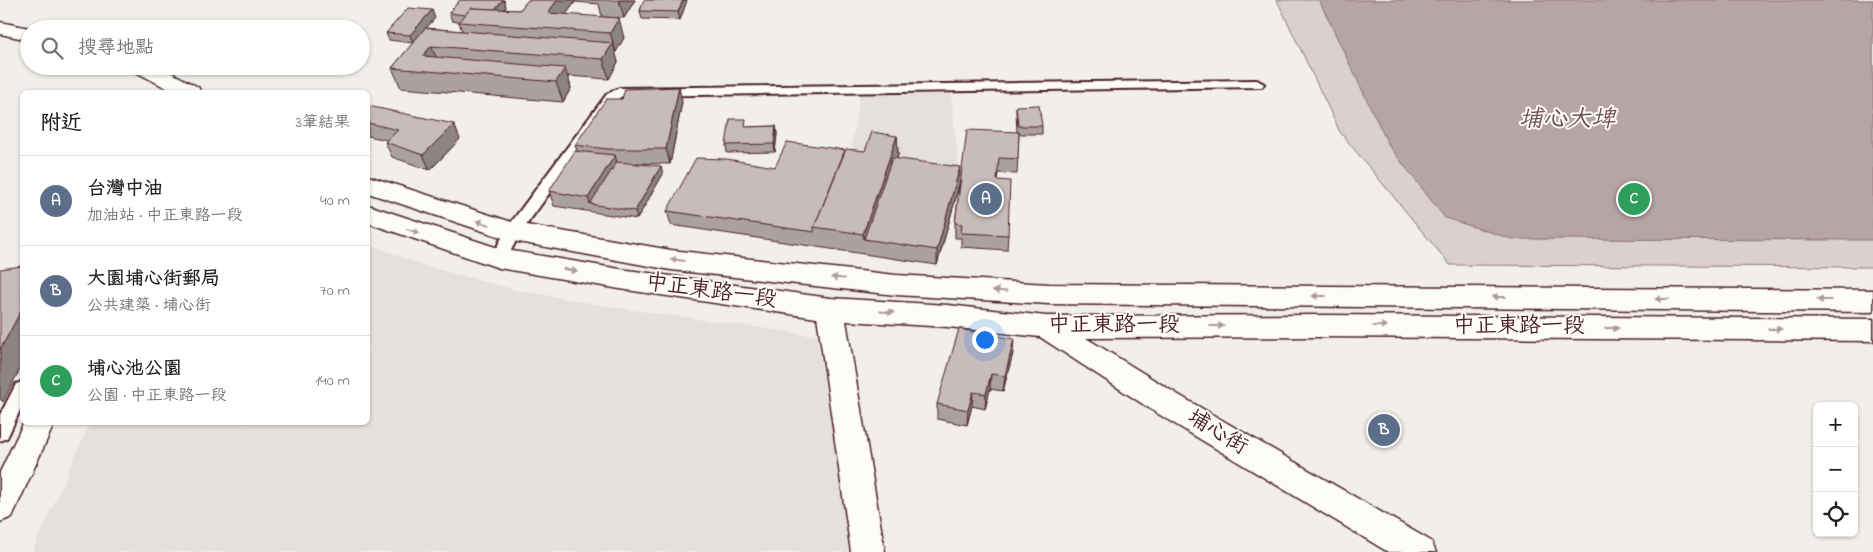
<!DOCTYPE html>
<html lang="zh-TW">
<head>
<meta charset="utf-8">
<style>
	body { margin:0; font-family:"Indie Flower","LXGW WenKai TC",sans-serif; background:#f6f6f6; color:#202124 }
	.controls { position:absolute; right:15px; bottom:15px; display:grid; overflow:hidden; border-radius:8px; box-shadow:0 1px 4px #0004 }
	.controls button { width:45px; height:45px; display:grid; place-items:center; padding:0; border:0; border-bottom:1px solid #e0e0e0; background:#fff; color:#202124; font:25px sans-serif }
	.you { position:absolute; left:984px; top:339px; width:18px; height:18px; margin:-12px; border:4px solid #fff; border-radius:50%; background:#1a73e8; box-shadow:0 0 0 8px #1a73e833 }
	.badge { display:grid; place-items:center; width:32px; height:32px; border-radius:50%; background:#db2777; color:#fff; font-size:16px; font-weight:700 }
	.pin { position:absolute; translate:-50% -50%; border:2px solid #fff; box-shadow:0 1px 5px #0006 }
	.list { margin:0; padding:0; list-style:none }
	h2 { display:flex; justify-content:space-between; align-items:center; height:65px; margin:0; padding:0 20px; font-size:21px }
	h2 small { font-size:16px; font-weight:400; color:#757577 }
	.list li { display:grid; grid-template-columns:32px 1fr auto; gap:15px; align-items:center; box-sizing:border-box; height:90px; padding:0 20px; border-top:1px solid #e0e0e0 }
	.list b { display:block; font-size:19px; white-space:nowrap }
	.list p { margin:0; font-size:16px; white-space:nowrap; color:#757577 }
	.list em { font-size:16px; font-style:normal; color:#757577 }
	.icon { flex:none; width:28px; height:28px; fill:none; stroke:currentColor; stroke-width:2; stroke-linecap:round; stroke-linejoin:round }
	.map { position:relative; flex:none; width:1873px; height:552px; overflow:hidden }
	.search { position:absolute; background:#fff; box-shadow:0 1px 4px #0004; left:20px; top:20px; width:350px; height:55px; display:flex; align-items:center; gap:12px; box-sizing:border-box; padding:0 18px; border-radius:28px; color:#757577; font-size:19px }
	.panel { position:absolute; background:#fff; box-shadow:0 1px 4px #0004; left:20px; top:90px; width:350px; height:335px; border-radius:8px }
	.map>svg:first-child { display:block }
	.built { fill:#e5dfdd }
	.green { fill:#d9d0cf; stroke:#92787d }
	.water { fill:#b7a5a6; stroke:#8b6f75 }
	.lines { fill:none; stroke-linecap:round; stroke-linejoin:round }
	.lane-casing { stroke:#4a1f2b; stroke-width:4 }
	.street-casing { stroke:#4a1f2b; stroke-width:3 }
	.secondary-casing { stroke:#4a1f2b; stroke-width:3 }
	.lane { fill:#fdfcf7; fill-rule:evenodd }
	.street { fill:#fdfcf7; fill-rule:evenodd }
	.secondary { fill:#fdfcf7; fill-rule:evenodd }
	.wall { fill:#aca1a1; stroke:#4a1f2b }
	.shaded-wall { fill:#8c8383; stroke:#4a1f2b }
	.building { fill:#c8bbbb; stroke:#4a1f2b }
	.oneway { fill:#ac999b }
	.labels { text-anchor:middle; dominant-baseline:central; stroke-width:4; stroke-linejoin:round; paint-order:stroke }
	.street-label { font-size:22px; fill:#4a1f2b; stroke:#fdfcf7 }
	.water-label { font-size:24px; font-style:italic; fill:#704e56; stroke:#fdfcf7 }
</style>
</head>
<body>
<div class="map">
<svg width="1873" height="552" viewBox="0 0 1873 552">
	<rect width="100%" height="100%" fill="#f2efeb"/>
	<filter id="ink" filterUnits="userSpaceOnUse"><feTurbulence type="fractalNoise" baseFrequency=".02" numOctaves="2"/><feDisplacementMap in="SourceGraphic" scale="10" xChannelSelector="R" yChannelSelector="G"/><feConvolveMatrix kernelMatrix="1 2 1 2 8 2 1 2 1" color-interpolation-filters="sRGB"/></filter>
	<g filter="url(#ink)">
		<!-- built -->
		<g class="built">
			<polygon points="860,94 951,94 960,182 848,169"/>
			<polygon points="368,244 428,267 517,290 612,307 817,336 850,552 32,552 90,423 368,422"/>
		</g>
		<!-- green -->
		<polygon class="green" points="1277,0 1873,0 1873,267 1450,265 1340,132"/>
		<!-- water -->
		<polygon class="water" points="1319,0 1873,0 1873,240 1512,239 1445,218 1389,146"/>
		<g class="lines">
			<!-- lane casing -->
			<g class="lane-casing">
				<g id="lane">
					<polygon points="1257,80 1264,84 1262,87 622,96 617,100 519,235 505,262 493,262 491,258 507,228 607,94 619,88"/>
					<polygon points="22,382 22,406 7,438 0,441 0,415 16,384"/>
				</g>
			</g>
			<!-- street casing -->
			<g class="street-casing">
				<g id="street">
					<polygon points="830,298 840,301 844,309 885,552 851,552 816,309 820,301"/>
					<polygon points="24,422 55,422 12,517 0,522 0,472"/>
				</g>
			</g>
			<!-- secondary casing -->
			<g class="secondary-casing">
				<g id="secondary">
					<polygon points="0,22 34,29 29,29 29,40 0,34"/>
					<polygon points="131,66 159,66 198,87 201,92 174,92 134,71"/>
					<polygon points="368,176 515,223 671,250 896,275 1049,284 1873,290 1873,312 1049,304 896,295 671,270 513,241 368,193"/>
					<polygon points="368,205 501,249 620,269 830,298 948,305 1046,316 1323,315 1873,319 1873,341 1323,337 1086,338 1177,394 1431,541 1436,552 1388,552 1155,412 1040,337 948,327 830,320 620,289 499,268 368,223"/>
				</g>
			</g>
			<!-- lane -->
			<use href="#lane" class="lane"/>
			<!-- street -->
			<use href="#street" class="street"/>
			<!-- secondary -->
			<use href="#secondary" class="secondary"/>
		</g>
		<!-- wall -->
		<g class="wall">
			<polygon points="460,0 504,0 506,7 504,10 520,10 528,0 635,0 624,18 602,17 599,4 575,2 566,14 624,38 615,52 618,62 609,79 568,76 571,88 563,102 401,88 392,68 413,43 389,40 386,33 435,18 426,28 462,31 459,22 452,21 449,13"/>
			<polygon points="644,0 687,0 680,20 642,19 640,11"/>
			<polygon points="682,102 670,164 636,163 663,174 637,219 554,206 549,191 577,151 575,145"/>
			<polygon points="368,106 460,139 430,170 392,157 385,142 387,140 368,136"/>
			<polygon points="1016,106 1042,126 1042,134 1019,134 1017,174 998,173 997,180 1008,235 1007,250 961,247 961,238 955,238 955,223 960,183 937,265 671,225 667,211 775,167 865,151 897,136 898,155 897,159 960,181 1017,132 1016,114"/>
			<polygon points="776,126 777,134 775,152 727,153 726,145 748,127"/>
			<polygon points="1013,353 1003,391 990,389 985,409 972,406 967,425 937,419 937,404"/>
		</g>
		<!-- shaded-wall -->
		<g class="shaded-wall">
			<polygon points="503,0 504,0 506,7 492,25 489,17"/>
			<polygon points="557,0 574,0 575,2 556,29 548,13"/>
			<polygon points="619,0 635,0 624,18"/>
			<polygon points="683,0 687,0 680,20 678,12"/>
			<polygon points="432,10 435,18 413,43 410,35"/>
			<polygon points="619,18 624,38 616,52 610,33"/>
			<polygon points="613,43 618,62 609,79 603,59"/>
			<polygon points="431,46 440,65 423,56"/>
			<polygon points="565,68 571,88 563,102 556,82"/>
			<polygon points="679,87 682,102 670,164 666,149"/>
			<polygon points="454,124 460,139 430,170 423,155"/>
			<polygon points="776,126 777,134 775,152 774,144"/>
			<polygon points="897,136 898,155 869,240 864,239 863,234"/>
			<polygon points="615,155 619,170 590,204 588,198"/>
			<polygon points="661,166 663,174 637,219 635,211"/>
			<polygon points="960,167 960,182 937,265 937,250"/>
			<polygon points="22,309 22,365 3,402 0,399 0,350"/>
			<polygon points="1014,339 1013,353 1003,391 1005,376"/>
			<polygon points="991,374 990,389 985,409 986,394"/>
			<polygon points="973,392 972,406 967,425 968,410"/>
		</g>
		<!-- building -->
		<g class="building">
			<polygon points="460,0 503,0 495,9 471,8 465,15 449,13"/>
			<polygon points="528,0 557,0 548,13 619,18 610,33 459,22 471,8 520,10"/>
			<polygon points="644,0 683,0 678,12 640,11"/>
			<polygon points="408,8 432,10 410,35 386,33"/>
			<polygon points="425,28 613,43 603,59 431,46 423,56 565,68 556,82 392,68"/>
			<polygon points="679,87 666,149 607,149 575,145 606,99 622,99 625,89"/>
			<polygon points="1039,105 1042,126 1018,126 1016,106"/>
			<polygon points="368,106 454,124 423,155 385,142 398,130 368,123"/>
			<polygon points="730,119 746,119 745,127 776,126 774,144 726,145"/>
			<polygon points="967,130 1019,132 1018,159 999,158 997,180 1010,181 1008,235 961,233 962,224 955,223"/>
			<polygon points="872,132 897,136 863,234 814,227 846,149 865,151"/>
			<polygon points="787,142 845,150 814,227 814,232 667,211 696,158 726,159 775,167"/>
			<polygon points="575,151 615,155 588,198 549,191"/>
			<polygon points="892,158 960,167 937,250 864,239"/>
			<polygon points="617,162 661,166 635,211 590,204"/>
			<polygon points="22,266 22,309 0,350 0,269"/>
			<polygon points="959,329 1014,339 1005,376 991,374 986,394 973,392 968,410 937,404"/>
		</g>
		<!-- one-way arrows -->
		<defs><path id="oneway-solid" d="M-6-.8H1V-3.2L6.5 0L1 3.2V.8H-6Z" transform="scale(1.25)"/></defs>
		<g class="oneway">
			<use href="#oneway-solid" transform="translate(483 223) rotate(-162)"/>
			<use href="#oneway-solid" transform="translate(413 231) rotate(18)"/>
			<use href="#oneway-solid" transform="translate(677 260) rotate(-173)"/>
			<use href="#oneway-solid" transform="translate(570 270) rotate(10)"/>
			<use href="#oneway-solid" transform="translate(838 278) rotate(-174)"/>
			<use href="#oneway-solid" transform="translate(1000 291) rotate(-177)"/>
			<use href="#oneway-solid" transform="translate(1319 296) rotate(-180)"/>
			<use href="#oneway-solid" transform="translate(1499 297) rotate(-180)"/>
			<use href="#oneway-solid" transform="translate(1662 299) rotate(-180)"/>
			<use href="#oneway-solid" transform="translate(1824 300) rotate(-180)"/>
			<use href="#oneway-solid" transform="translate(887 312) rotate(3)"/>
			<use href="#oneway-solid" transform="translate(1217 326)"/>
			<use href="#oneway-solid" transform="translate(1380 326)"/>
			<use href="#oneway-solid" transform="translate(1612 328)"/>
			<use href="#oneway-solid" transform="translate(1775 329)"/>
		</g>
	</g>
	<g class="labels">
		<!-- street labels -->
		<g class="street-label">
			<text transform="translate(711 292) rotate(8)">中正東路一段</text>
			<text x="1114" y="326">中正東路一段</text>
			<text x="1519" y="327">中正東路一段</text>
			<text transform="translate(1217 433) rotate(31)">埔心街</text>
		</g>
		<!-- water labels -->
		<g class="water-label">
			<text x="1567" y="120">埔心大埤</text>
		</g>
	</g>
</svg>
<div class="controls">
<button>+</button>
<button>−</button>
<button><svg class="icon" aria-label="locate" viewBox="0 0 24 24"><circle cx="12" cy="12" r="6"/><path d="M12 2v4M12 18v4M2 12h4M18 12h4"/></svg></button>
</div>
<div class="you"></div>
<div class="pin badge" style="left:986px;top:199px;background:#5c6f8a">A</div>
<div class="pin badge" style="left:1384px;top:430px;background:#5c6f8a">B</div>
<div class="pin badge" style="left:1634px;top:199px;background:#2e9e5b">C</div>
<div class="search"><svg class="icon" aria-label="search" viewBox="0 0 24 24"><circle cx="10" cy="10" r="6"/><path d="M15 15l6 6"/></svg>搜尋地點</div>
<section class="panel">
<h2>附近<small>3筆結果</small></h2>
<ul class="list">
<li><span class="badge" style="background:#5c6f8a">A</span><div><b>台灣中油</b><p>加油站 · 中正東路一段</p></div><em>40 m</em></li>
<li><span class="badge" style="background:#5c6f8a">B</span><div><b>大園埔心街郵局</b><p>公共建築 · 埔心街</p></div><em>70 m</em></li>
<li><span class="badge" style="background:#2e9e5b">C</span><div><b>埔心池公園</b><p>公園 · 中正東路一段</p></div><em>140 m</em></li>
</ul>
</section>
</div>
</body>
</html>
